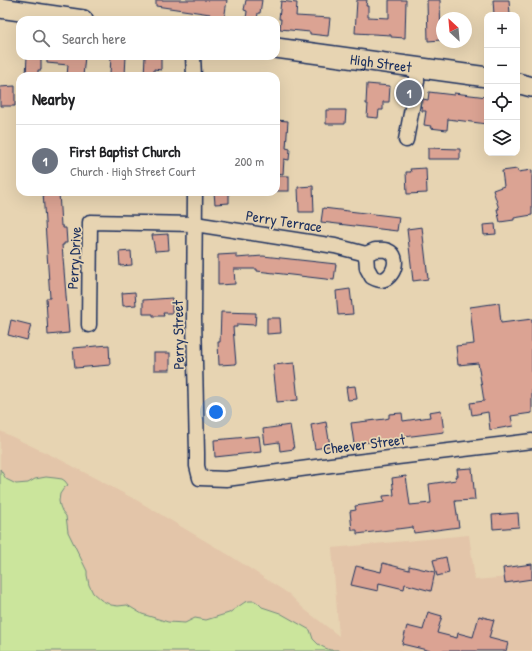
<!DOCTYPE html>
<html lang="en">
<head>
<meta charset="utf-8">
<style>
	body { margin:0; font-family:"Patrick Hand",sans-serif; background:#f6f6f6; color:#202124 }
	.controls { position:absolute; right:12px; top:12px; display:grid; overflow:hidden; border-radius:8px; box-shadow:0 4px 16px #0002 }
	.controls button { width:36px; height:36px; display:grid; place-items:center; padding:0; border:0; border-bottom:1px solid #e0e0e0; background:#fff; color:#202124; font:20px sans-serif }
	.compass { position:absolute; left:436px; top:12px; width:36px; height:36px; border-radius:50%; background:#fff; box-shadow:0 4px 16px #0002; rotate:334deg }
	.you { position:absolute; left:216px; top:412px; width:14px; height:14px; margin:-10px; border:3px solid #fff; border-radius:50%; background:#1a73e8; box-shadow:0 0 0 6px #1a73e833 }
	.badge { display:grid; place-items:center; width:26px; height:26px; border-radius:50%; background:#7c3aed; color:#fff; font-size:13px; font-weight:700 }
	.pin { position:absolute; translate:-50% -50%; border:2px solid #fff; box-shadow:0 1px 4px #0006 }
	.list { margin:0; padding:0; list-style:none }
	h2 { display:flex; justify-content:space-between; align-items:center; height:52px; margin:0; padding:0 16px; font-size:17px }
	h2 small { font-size:13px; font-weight:400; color:#757577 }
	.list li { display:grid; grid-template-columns:26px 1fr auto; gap:12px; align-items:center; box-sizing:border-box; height:72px; padding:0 16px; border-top:1px solid #e0e0e0 }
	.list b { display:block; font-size:15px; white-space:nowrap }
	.list p { margin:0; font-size:13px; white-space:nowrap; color:#757577 }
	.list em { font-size:13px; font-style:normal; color:#757577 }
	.icon { flex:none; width:22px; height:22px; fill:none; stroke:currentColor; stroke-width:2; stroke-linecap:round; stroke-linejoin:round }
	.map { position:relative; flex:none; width:532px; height:651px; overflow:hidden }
	.search { position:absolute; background:#fff; box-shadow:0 4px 16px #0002; left:16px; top:16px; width:264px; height:44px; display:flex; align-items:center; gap:10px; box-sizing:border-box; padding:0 14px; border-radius:12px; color:#757577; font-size:15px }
	.panel { position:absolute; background:#fff; box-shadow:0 4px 16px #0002; left:16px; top:72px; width:264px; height:124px; border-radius:12px }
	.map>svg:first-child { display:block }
	.built { fill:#e3c5a9 }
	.green { fill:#cbe59c; stroke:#738a7d }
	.building { fill:#dba393; stroke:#1b2f5e }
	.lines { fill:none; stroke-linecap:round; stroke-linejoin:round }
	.minor-casing { stroke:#1b2f5e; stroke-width:17 }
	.secondary-casing { stroke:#1b2f5e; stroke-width:22 }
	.minor { stroke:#e7d4b2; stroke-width:14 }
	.secondary { stroke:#e7d4b2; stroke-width:19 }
	.labels { text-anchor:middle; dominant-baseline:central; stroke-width:3.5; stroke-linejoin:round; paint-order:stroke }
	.street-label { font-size:15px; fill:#1b2f5e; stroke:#e7d4b2 }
</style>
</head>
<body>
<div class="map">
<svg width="532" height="651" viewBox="0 0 532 651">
	<rect width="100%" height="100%" fill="#e7d4b2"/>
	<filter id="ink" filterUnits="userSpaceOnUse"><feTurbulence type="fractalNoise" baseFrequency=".025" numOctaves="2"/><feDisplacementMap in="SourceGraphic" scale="8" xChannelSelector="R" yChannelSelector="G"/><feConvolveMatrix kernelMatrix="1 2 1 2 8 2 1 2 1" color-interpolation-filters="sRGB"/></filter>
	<g filter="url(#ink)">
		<!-- built -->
		<polygon class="built" points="0,431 61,460 138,501 229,555 289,594 304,609 339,636 332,548 469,535 475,580 532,575 532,651 103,651 0,492"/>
		<!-- green -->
		<polygon class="green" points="0,469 6,479 16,484 28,483 35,479 46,477 55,478 62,479 65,481 68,485 64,488 60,494 59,501 60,506 62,511 66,516 68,532 87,571 87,575 89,585 93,593 101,600 111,605 118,606 127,605 142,614 168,622 185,623 195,618 206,620 229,613 245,602 249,601 255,601 259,604 262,607 280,613 310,630 313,639 318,644 323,647 330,650 338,650 339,651 0,651"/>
		<!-- building -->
		<g class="building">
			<polygon points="156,0 227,0 224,20 209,17 210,14 156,6"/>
			<polygon points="246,0 262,0 260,13 258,13 257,20 246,20 247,11 244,10"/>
			<polygon points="357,0 367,0 366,6 368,6 368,17 389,18 389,0 406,0 405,38 391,37 391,35 355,33"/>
			<polygon points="427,0 440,0 441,40 428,41"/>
			<polygon points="493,0 509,0 510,15 494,15"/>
			<polygon points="281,1 297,3 296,16 330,18 328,36 310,34 310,32 280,29 281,19 279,19"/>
			<polygon points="27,56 39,56 39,58 41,58 41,70 38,70 38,76 26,76"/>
			<polygon points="47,56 85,56 83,76 67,76 68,65 47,63"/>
			<polygon points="111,56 126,56 125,75 110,74"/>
			<polygon points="145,56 161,56 161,70 154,69 154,76 144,76"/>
			<polygon points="367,84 390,86 389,102 383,102 383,110 379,110 378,118 367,117 368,104 366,104"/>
			<polygon points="15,86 15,106 0,106 0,87"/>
			<polygon points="429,92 454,95 454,93 487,97 487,124 448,119 447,130 430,128 431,126 424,125 426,111 422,111 423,99 428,100"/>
			<polygon points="326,110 346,110 345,124 326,124"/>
			<polygon points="276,120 288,121 286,148 290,149 289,160 284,159 283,174 276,173"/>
			<polygon points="428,148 460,149 460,159 428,159"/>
			<polygon points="426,168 427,193 407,194 406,172 411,172 410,169"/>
			<polygon points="517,169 518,172 532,170 532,215 514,218 514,220 500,222 497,209 499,209 493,190 504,186 502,171"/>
			<rect x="276" y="176" width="13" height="15"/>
			<polygon points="313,186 314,212 299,212 298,187"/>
			<polygon points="43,192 59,192 61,226 63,226 63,228 66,228 67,243 64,243 64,245 62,245 69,333 48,335 46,298 50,298"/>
			<polygon points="214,192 229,192 229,203 215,204"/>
			<polygon points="323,208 399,217 397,231 321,222"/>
			<polygon points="495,224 496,234 484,235 483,225"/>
			<polygon points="422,227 428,279 413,281 407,229"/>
			<polygon points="168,234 169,250 155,251 152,235"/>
			<polygon points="131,251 132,265 120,266 119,252"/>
			<polygon points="236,254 236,258 263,256 336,264 334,280 257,271 257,269 234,269 235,284 218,285 218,255"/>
			<polygon points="350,289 353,314 338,315 336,291"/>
			<polygon points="135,292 136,305 123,306 122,293"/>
			<polygon points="172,298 172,313 163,313 164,316 153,316 153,314 143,314 143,300"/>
			<polygon points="499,303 501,323 532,319 532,413 511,416 513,426 490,430 488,412 472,415 470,403 484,401 478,363 458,365 456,346 474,344 470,307"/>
			<polygon points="221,312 256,313 255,325 237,324 237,327 233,327 236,364 219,365 218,342 220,342"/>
			<polygon points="267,318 280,318 281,333 267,334"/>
			<polygon points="11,320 31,325 27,340 8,335"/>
			<polygon points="109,345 110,365 75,368 73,348"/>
			<rect x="154" y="353" width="16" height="17"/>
			<polygon points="294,363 298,400 277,402 273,365"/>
			<polygon points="355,386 357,399 348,400 346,387"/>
			<polygon points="441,410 444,432 404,437 404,439 370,442 354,444 351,423 385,419 389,418 389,414 402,413 403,421 430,417 429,412"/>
			<polygon points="326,422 330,446 315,449 311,425"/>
			<polygon points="290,425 294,449 280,451 279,442 265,444 263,429"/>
			<polygon points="259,436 261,452 215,457 214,440"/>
			<polygon points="472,468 475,500 455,501 459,527 414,533 413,527 357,534 357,530 352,530 350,511 356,510 355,506 384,502 383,496 394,495 392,478 406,476 410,505 431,503 429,484 456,480 455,476 458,476 457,469"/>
			<polygon points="518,513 519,527 493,529 492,515"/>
			<polygon points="446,557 449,573 437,576 433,560"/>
			<polygon points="383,563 409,570 409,566 435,572 431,591 405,584 404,589 379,583 378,591 351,585 356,566 381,572"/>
			<polygon points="532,564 532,579 505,583 503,568"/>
			<polygon points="428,612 442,616 437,633 457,638 458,633 473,637 479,616 494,620 489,638 508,643 506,651 431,651 402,644 407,626 423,630"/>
		</g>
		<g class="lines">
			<!-- minor casing -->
			<g class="minor-casing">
				<g id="minor">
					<polyline points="193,56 194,76"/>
					<polyline points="406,140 417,81 417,68"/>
					<polyline points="195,192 194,318 197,453 197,466 200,478 226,479 331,465 532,441"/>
					<path d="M375,250C379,250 385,249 388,251C401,256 394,279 381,280C378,280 374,278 372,277L367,268L366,254Z"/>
					<polyline points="89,325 90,222 195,224 335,246 366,254"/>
				</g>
			</g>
			<!-- secondary casing -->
			<g class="secondary-casing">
				<g id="secondary">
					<polyline points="0,8 83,20"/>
					<path id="s1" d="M276,48L487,77"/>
					<polyline points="517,83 532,87"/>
				</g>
			</g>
			<!-- minor -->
			<use href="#minor" class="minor"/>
			<!-- secondary -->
			<use href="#secondary" class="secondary"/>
		</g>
	</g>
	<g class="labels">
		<!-- street labels -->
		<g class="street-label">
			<text stroke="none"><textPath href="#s1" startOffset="106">High Street</textPath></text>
			<text transform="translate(284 221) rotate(9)">Perry Terrace</text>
			<text transform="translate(74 258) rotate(-87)">Perry Drive</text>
			<text transform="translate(178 335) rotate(-91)">Perry Street</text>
			<text transform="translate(364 444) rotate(-7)">Cheever Street</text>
		</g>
	</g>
</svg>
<div class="controls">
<button>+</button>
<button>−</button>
<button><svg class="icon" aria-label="locate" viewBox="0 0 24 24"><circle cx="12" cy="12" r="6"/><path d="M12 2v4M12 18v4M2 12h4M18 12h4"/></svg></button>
<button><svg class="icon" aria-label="layers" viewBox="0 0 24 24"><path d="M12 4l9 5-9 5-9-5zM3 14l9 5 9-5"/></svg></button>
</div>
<svg class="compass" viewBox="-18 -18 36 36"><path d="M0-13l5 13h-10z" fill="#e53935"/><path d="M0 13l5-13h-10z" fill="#757577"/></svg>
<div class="you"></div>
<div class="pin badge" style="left:409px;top:93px;background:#6b7280">1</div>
<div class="search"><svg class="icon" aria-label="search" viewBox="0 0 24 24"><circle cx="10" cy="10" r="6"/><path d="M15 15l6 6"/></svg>Search here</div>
<section class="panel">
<h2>Nearby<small></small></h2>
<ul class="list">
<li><span class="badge" style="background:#6b7280">1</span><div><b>First Baptist Church</b><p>Church · High Street Court</p></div><em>200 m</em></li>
</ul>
</section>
</div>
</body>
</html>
